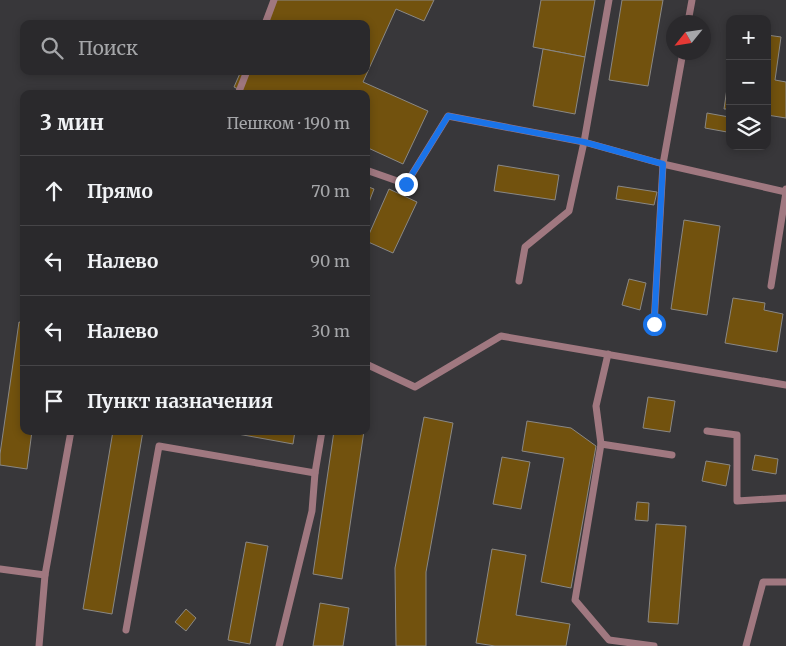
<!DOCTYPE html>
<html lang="ru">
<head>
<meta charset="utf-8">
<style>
	body { margin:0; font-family:Merriweather,serif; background:#323134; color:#f1f3f6 }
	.controls { position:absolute; right:15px; top:15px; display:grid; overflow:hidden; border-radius:10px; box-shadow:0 2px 8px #0003 }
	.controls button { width:45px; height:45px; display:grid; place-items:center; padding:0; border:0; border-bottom:1px solid #464548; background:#2a292c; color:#f1f3f6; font:25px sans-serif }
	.compass { position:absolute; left:666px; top:15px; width:45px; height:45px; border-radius:50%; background:#2a292c; box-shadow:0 2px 8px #0003; rotate:240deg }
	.stop { position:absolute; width:15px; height:15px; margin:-11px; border:4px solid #1a73e8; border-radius:50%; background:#fff }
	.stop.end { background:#1a73e8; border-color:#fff; box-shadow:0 1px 5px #0008 }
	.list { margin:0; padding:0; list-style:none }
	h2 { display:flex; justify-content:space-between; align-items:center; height:65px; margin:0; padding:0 20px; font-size:21px }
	h2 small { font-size:16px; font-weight:400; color:#a5a6a9 }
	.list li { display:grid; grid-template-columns:32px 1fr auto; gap:15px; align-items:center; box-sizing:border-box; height:70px; padding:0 20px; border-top:1px solid #464548 }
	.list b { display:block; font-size:19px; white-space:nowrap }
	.list em { font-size:16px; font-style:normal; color:#a5a6a9 }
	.icon { flex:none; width:28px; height:28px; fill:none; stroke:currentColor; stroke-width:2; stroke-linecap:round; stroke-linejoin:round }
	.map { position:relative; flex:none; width:786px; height:646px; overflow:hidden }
	.search { position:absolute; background:#2a292c; box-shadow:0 2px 8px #0003; left:20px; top:20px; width:350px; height:55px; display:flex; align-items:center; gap:12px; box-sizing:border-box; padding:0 18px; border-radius:10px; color:#a5a6a9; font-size:19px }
	.panel { position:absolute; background:#2a292c; box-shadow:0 2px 8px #0003; left:20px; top:90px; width:350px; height:345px; border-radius:10px }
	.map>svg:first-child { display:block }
	.building { fill:#72520e; stroke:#8a8885 }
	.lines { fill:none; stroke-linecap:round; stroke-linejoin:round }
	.service { stroke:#a07880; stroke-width:7 }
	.route { stroke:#1a73e8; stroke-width:6 }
</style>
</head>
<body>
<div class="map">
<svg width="786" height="646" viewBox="0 0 786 646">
	<rect width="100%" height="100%" fill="#38373a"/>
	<!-- building -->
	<g class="building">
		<polygon points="273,0 434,0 424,21 396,9 363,82 428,111 403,164 366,147 366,94 248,94 234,87 241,71 366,71 366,24 262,24"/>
		<polygon points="541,0 595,0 585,57 533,47"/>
		<polygon points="622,0 663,0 648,86 609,80"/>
		<polygon points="767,35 781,37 775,80 786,82 786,118 767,115"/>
		<polygon points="543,49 585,57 575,114 533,106"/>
		<polygon points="730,68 730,109 724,109"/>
		<polygon points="707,113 729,117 727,132 705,128"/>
		<polygon points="498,165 559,175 555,200 494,191"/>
		<polygon points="366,186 374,189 366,210"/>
		<polygon points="618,186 657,192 654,205 616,199"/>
		<polygon points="389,189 417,202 393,253 366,241"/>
		<polygon points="684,220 720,226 707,315 671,309"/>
		<polygon points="629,279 646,283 640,310 622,305"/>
		<polygon points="733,298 765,303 764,310 783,314 777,352 725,343"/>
		<polygon points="19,322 24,323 24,431 32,431 27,469 0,465 0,454"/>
		<polygon points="648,397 675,401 670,432 643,428"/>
		<polygon points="424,417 453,423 426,572 426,646 396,646 395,568"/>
		<polygon points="527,421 571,428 596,446 571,588 541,582 564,458 522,451"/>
		<polygon points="113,431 143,431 112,614 83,609"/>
		<polygon points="221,431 295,431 293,444"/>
		<polygon points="334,431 364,431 342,579 313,574"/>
		<polygon points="755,455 778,459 776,474 752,470"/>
		<polygon points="502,457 530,462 521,509 493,504"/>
		<polygon points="706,461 730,465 726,486 702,481"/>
		<polygon points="637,502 649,503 648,521 635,520"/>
		<polygon points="656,524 686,526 678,624 648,622"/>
		<polygon points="246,542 268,546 250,644 228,640"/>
		<polygon points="492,549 526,555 516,615 570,624 566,646 495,646 476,643"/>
		<polygon points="320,603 349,608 343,646 313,646"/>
		<polygon points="186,609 196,618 186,631 175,622"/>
	</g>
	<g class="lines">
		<!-- service -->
		<g class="service">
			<polyline points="688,22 692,0"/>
			<polyline points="265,24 274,0"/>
			<polyline points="238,94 247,71"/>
			<polyline points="366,170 406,184 448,116 584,142 663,164 786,192 786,189"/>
			<polyline points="519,281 525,247 569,211 584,142 609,0"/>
			<polyline points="771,286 786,192"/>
			<polyline points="654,325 663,164 683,52"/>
			<polyline points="608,354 596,406 601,444 575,600 609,640 654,646"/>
			<polyline points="366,364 415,387 501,336 786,385"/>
			<polyline points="707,431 737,435 737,501 786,498"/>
			<polyline points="601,444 672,455"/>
			<polyline points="0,569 45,575"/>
			<polyline points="126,630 159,446 315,473"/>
			<polyline points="39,646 45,575 71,431"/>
			<polyline points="279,646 312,511 315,473 322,431"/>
			<polyline points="746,646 763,582 786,582"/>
		</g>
	</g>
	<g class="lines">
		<!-- route -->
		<polyline class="route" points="406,184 448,116 584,142 663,164 654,324"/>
	</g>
</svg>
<div class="controls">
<button>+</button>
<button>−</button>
<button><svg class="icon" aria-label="layers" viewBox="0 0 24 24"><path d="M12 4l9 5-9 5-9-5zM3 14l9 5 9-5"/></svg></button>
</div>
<svg class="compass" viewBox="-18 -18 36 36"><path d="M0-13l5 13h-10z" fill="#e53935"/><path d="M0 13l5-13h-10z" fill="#a5a6a9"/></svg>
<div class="stop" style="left:654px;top:324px"></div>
<div class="stop end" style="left:406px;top:184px"></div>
<div class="search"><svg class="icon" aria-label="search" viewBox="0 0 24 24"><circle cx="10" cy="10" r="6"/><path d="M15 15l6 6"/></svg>Поиск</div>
<section class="panel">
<h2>3 мин<small>Пешком · 190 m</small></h2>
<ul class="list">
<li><svg class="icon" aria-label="ahead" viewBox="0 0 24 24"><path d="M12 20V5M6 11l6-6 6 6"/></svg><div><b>Прямо</b></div><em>70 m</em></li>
<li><svg class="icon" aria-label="left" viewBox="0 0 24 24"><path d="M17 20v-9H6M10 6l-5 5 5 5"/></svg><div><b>Налево</b></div><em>90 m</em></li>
<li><svg class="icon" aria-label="left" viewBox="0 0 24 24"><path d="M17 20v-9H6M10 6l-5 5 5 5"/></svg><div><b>Налево</b></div><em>30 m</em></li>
<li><svg class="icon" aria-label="arrive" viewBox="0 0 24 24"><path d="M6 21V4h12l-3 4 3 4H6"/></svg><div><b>Пункт назначения</b></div></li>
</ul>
</section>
</div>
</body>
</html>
